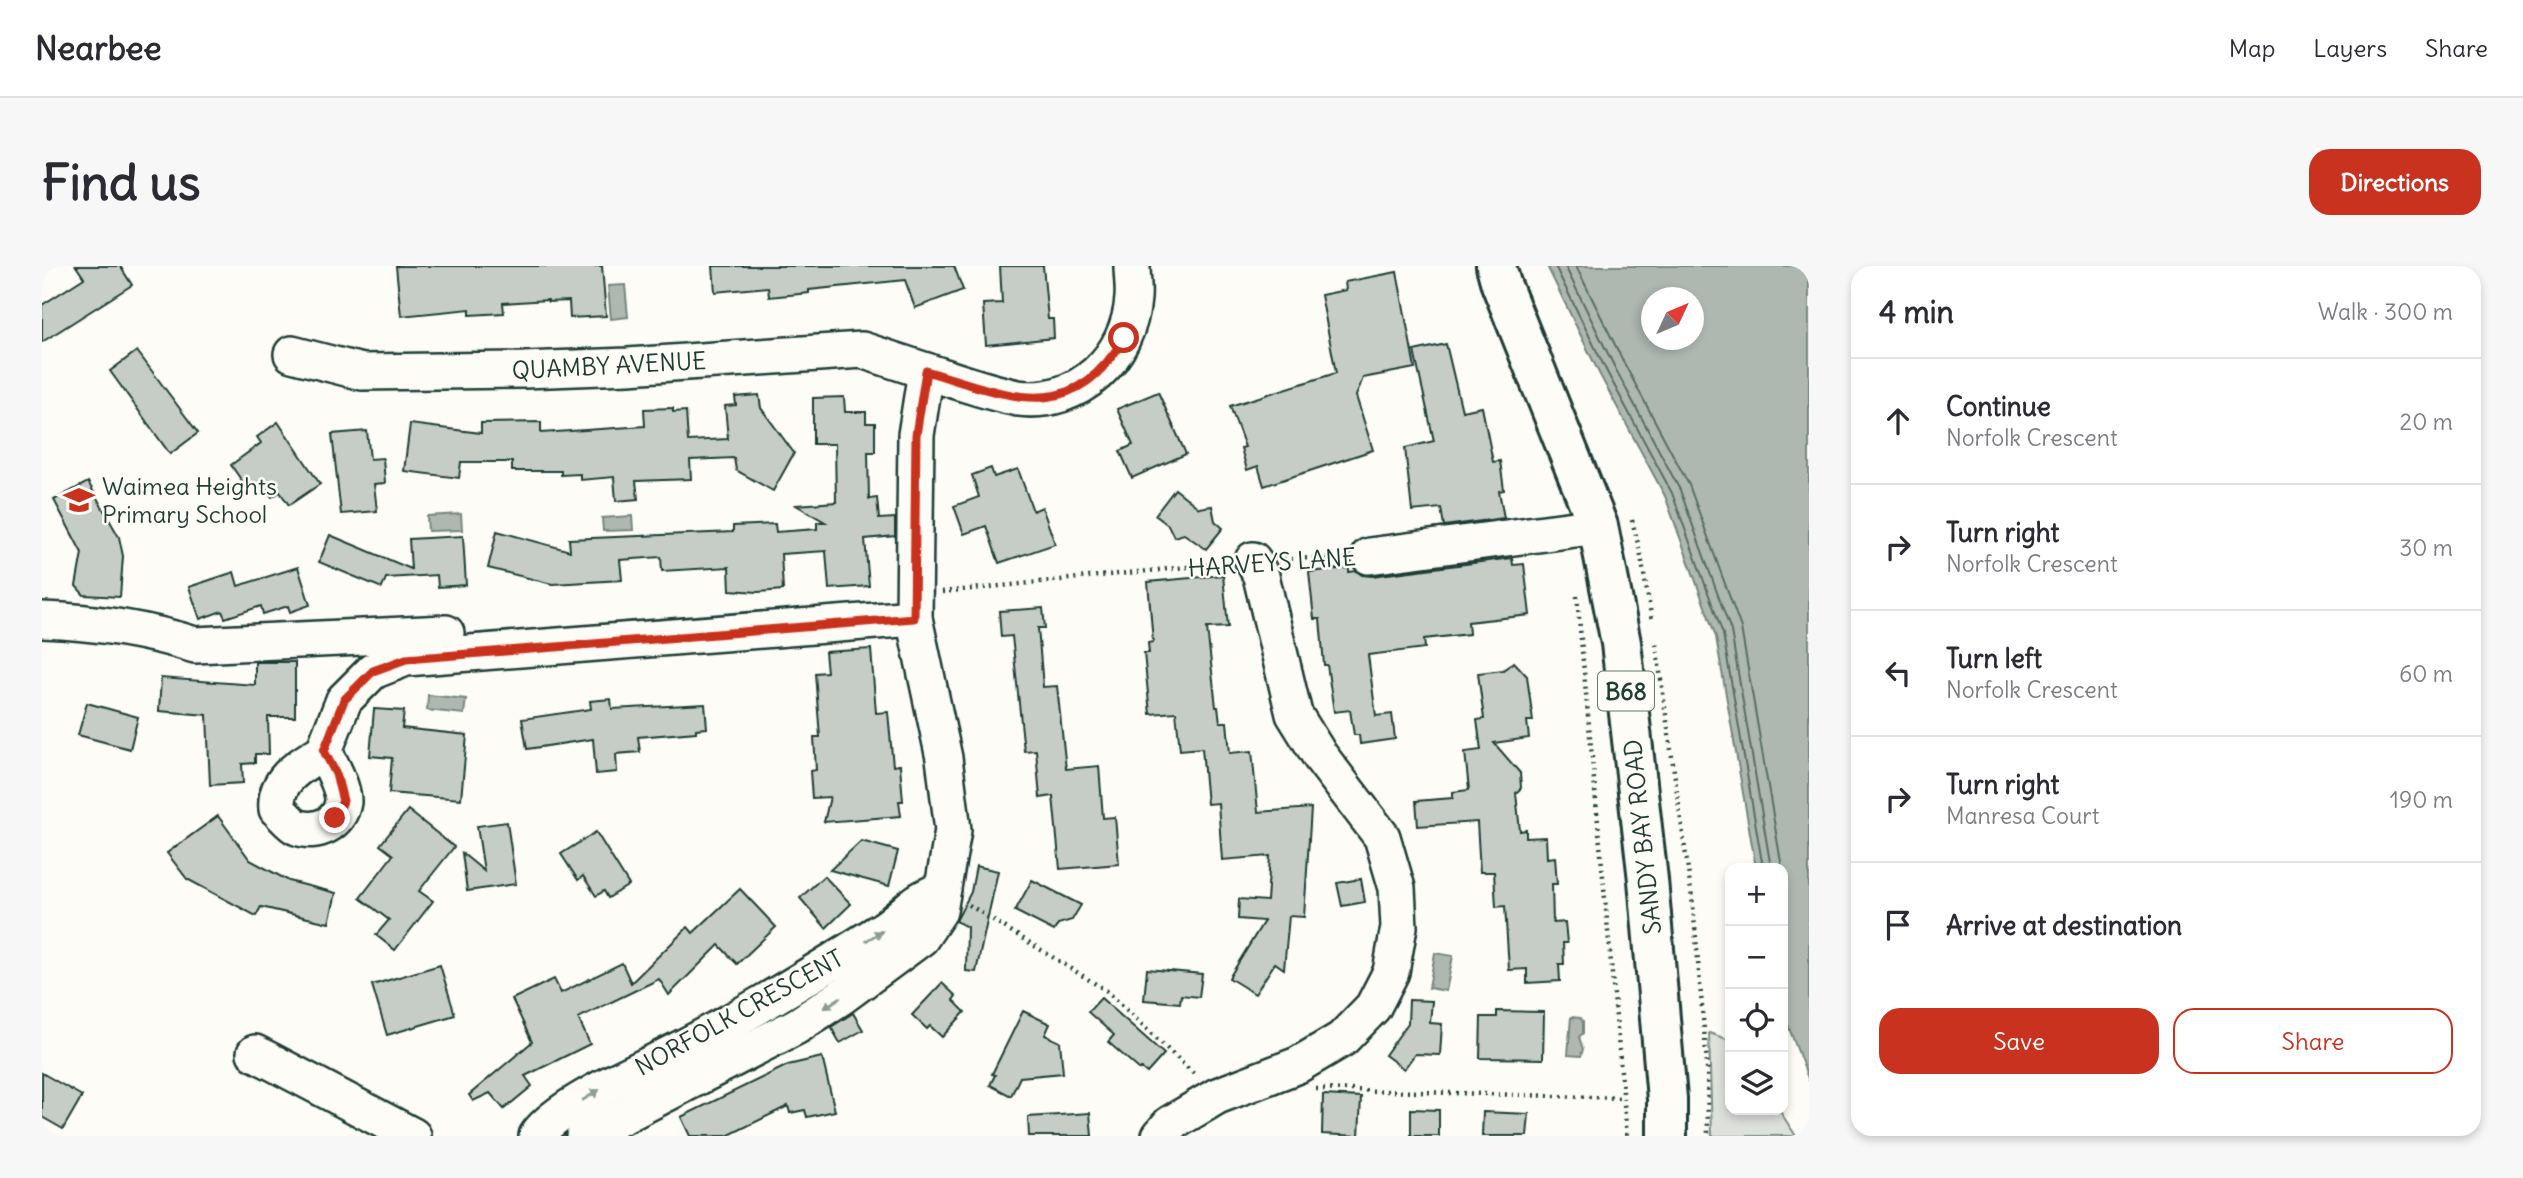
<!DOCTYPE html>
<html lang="en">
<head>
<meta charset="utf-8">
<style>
	body { margin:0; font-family:Delius,sans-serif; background:#f7f7f7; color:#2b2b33 }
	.controls { position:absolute; right:21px; bottom:21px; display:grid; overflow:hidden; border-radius:14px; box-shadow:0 4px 10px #0003 }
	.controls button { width:63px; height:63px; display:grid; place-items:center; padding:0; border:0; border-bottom:2px solid #e1e1e2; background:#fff; color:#2b2b33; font:35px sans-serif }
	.compass { position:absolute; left:1599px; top:21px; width:63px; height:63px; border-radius:50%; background:#fff; box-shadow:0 4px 10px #0003; rotate:46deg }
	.stop { position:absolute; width:21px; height:21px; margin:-16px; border:5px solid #c8321e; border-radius:50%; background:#fff }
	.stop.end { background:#c8321e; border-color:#fff; box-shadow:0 2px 7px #0008 }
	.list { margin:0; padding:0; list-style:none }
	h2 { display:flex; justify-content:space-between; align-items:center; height:91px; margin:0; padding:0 28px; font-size:30px }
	h2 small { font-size:23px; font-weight:400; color:#7c7c81 }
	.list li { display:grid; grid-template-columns:46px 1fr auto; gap:21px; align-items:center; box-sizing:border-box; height:126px; padding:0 28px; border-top:2px solid #e1e1e2 }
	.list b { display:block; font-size:26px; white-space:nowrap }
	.list p { margin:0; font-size:23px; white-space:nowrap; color:#7c7c81 }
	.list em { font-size:23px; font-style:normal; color:#7c7c81 }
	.actions { display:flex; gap:14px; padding:21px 28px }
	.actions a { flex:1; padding:16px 0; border:2px solid #c8321e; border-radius:21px; text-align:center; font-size:24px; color:#c8321e }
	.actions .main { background:#c8321e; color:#fff }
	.icon { flex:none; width:38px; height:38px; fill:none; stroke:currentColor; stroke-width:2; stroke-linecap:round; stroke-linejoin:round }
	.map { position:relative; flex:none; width:1767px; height:870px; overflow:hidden; border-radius:21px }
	header { display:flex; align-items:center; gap:42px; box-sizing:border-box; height:98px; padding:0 35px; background:#fff; border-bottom:2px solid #e1e1e2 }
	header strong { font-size:33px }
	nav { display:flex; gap:38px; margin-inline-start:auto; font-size:24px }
	.intro { display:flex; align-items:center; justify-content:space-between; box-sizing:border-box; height:168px; padding:0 42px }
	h1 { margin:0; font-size:49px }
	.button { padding:18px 32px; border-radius:21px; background:#c8321e; color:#fff; font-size:24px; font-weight:700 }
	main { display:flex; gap:42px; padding:0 42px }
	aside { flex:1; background:#fff; border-radius:21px; box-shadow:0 4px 10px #0003 }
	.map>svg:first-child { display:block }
	.green { fill:#dde0db; stroke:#7e8e88; stroke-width:2 }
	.water { fill:#aeb8b1; stroke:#75877f; stroke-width:2; fill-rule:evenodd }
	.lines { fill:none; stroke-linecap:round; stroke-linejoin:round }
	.shore { stroke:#586e66; stroke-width:2 }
	.building { fill:#c6cdc7; stroke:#1f3d34; stroke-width:2 }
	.minor-casing { stroke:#1f3d34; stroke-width:40 }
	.major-casing { stroke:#1f3d34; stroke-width:44 }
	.path { stroke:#1f3d34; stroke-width:4.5; stroke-dasharray:2 5; stroke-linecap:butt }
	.minor { stroke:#fdfcf7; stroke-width:35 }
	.major { stroke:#fdfcf7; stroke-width:38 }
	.oneway { fill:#8e9c96 }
	.route { stroke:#c8321e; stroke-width:9 }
	.labels { text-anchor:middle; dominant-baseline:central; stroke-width:5; stroke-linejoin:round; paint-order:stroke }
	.shield { fill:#fdfcf7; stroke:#62766e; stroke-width:2 }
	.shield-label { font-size:23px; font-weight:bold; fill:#1f3d34 }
	.street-label { font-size:24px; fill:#1f3d34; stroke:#fdfcf7 }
	.poi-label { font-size:24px; fill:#1f3d34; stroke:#fdfcf7; text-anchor:start }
</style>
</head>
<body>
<header>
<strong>Nearbee</strong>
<nav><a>Map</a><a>Layers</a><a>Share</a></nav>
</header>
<div class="intro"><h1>Find us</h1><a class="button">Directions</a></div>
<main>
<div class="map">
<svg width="1767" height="870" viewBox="0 0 1767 870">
	<rect width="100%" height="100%" fill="#fdfcf7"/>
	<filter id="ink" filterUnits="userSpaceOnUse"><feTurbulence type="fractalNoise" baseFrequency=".0143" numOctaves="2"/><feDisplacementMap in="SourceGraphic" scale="14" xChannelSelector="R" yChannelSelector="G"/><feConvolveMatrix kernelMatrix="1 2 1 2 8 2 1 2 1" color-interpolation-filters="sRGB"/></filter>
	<g filter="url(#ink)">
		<!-- green -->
		<polygon class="green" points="1667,767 1688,774 1688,844 1737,844 1754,870 1670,870"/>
		<!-- water -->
		<g class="water">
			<path d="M1505,0H1767V815L1741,746V602H1714L1674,371L1623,230L1558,109ZM1610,32H1652V74H1610Z"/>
			<polygon points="583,19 586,51 569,53 566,20"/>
			<polygon points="419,248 420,264 386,265 385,250"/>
			<polygon points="590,250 591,264 561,265 560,252"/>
			<polygon points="386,429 424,433 422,448 385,444"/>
			<polygon points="1393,687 1411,690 1404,725 1387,722"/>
			<polygon points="1529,751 1538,752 1541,756 1541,767 1537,771 1541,783 1539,790 1526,789"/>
		</g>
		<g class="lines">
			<!-- shore -->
			<g class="shore">
				<polyline points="1513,0 1565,106 1630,227 1681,368 1721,602"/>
				<polyline points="1523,0 1573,102 1638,224 1689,365 1729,602"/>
				<polyline points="1534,0 1582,97 1647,219 1699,362 1740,602"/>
			</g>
		</g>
		<!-- building -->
		<g class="building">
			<polygon points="34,0 78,0 90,19 0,76 0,39 42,12"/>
			<polygon points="354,0 560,0 564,50 528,52 527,35 506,36 506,34 461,37 462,47 428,49 428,43 359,50"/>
			<polygon points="671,0 912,0 921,24 873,42 863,14 767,24 767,27 727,31 726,21 673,26"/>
			<polygon points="958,0 1001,0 1006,53 1011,53 1012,72 944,79 941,38 960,37"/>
			<polygon points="1355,6 1373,102 1321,112 1314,130 1331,184 1222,220 1216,200 1205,204 1199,182 1203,181 1188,140 1294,107 1279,29 1304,24 1303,16"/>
			<polygon points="1404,78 1420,145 1440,141 1451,196 1458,195 1462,224 1457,225 1462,252 1402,260 1399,242 1370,245 1363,182 1392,175 1372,85"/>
			<polygon points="95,85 156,167 128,188 68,105"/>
			<polygon points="1116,126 1144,188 1090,212 1078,185 1091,179 1075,143"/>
			<polygon points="717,129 719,142 752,187 731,225 694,204 692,192 648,194 649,213 594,215 596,233 574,235 572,211 538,214 538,208 519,209 519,205 470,205 470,196 419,196 417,212 362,205 368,158 439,167 439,157 499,156 499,167 603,160 602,143 631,142 631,146 644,145 646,175 686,173 683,140 694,139 693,131"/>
			<polygon points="802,131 803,146 824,146 824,157 833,157 833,186 826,186 827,233 835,232 837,253 853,252 853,270 823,273 827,320 787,323 784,285 739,288 741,324 716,326 688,324 687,301 620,305 619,291 578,294 580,314 510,318 446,302 455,265 528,285 527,273 691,266 691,260 733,258 734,266 775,263 775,256 783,256 754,239 794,236 793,178 771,178 771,132"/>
			<polygon points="236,156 278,218 247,239 238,226 230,231 225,224 218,229 207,215 202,218 189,199 219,177 215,171"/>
			<polygon points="325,165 328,193 341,192 343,217 332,218 335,245 299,248 290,168"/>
			<polygon points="949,202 952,211 976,203 991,245 1000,241 1013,278 957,297 944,260 922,268 912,240 937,231 930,209"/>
			<polygon points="46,216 77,271 81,290 78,331 42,329 34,320 40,287 12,234"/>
			<polygon points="1133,223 1157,242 1170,240 1173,255 1181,262 1164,283 1142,268 1132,271 1126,259 1113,249"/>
			<polygon points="288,269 369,303 367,273 421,270 424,319 396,321 395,309 344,312 340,322 277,296"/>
			<polygon points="1470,292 1471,299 1482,298 1488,349 1426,356 1427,368 1382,373 1383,382 1326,389 1334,450 1350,448 1353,473 1318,478 1317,469 1312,469 1308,444 1292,446 1285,399 1282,399 1278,353 1272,353 1267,306 1307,302 1307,306 1314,305 1320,309 1330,310"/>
			<polygon points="256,301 268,339 248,346 246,340 221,348 219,340 183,352 180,345 158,353 147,321 192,306 196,320"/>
			<polygon points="1181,309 1186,361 1165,362 1174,441 1176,441 1178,456 1185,456 1188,487 1210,485 1216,546 1269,542 1262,651 1247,650 1242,703 1233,697 1213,728 1187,712 1222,655 1196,653 1197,633 1225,635 1228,590 1180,594 1176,537 1165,538 1160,482 1138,484 1134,446 1108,448 1102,387 1107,387 1106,377 1111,376 1106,316"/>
			<polygon points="1001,342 1003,362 996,362 1001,421 1015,420 1024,503 1057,500 1061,552 1073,551 1077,598 1018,603 1011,530 998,532 994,484 982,485 970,370 959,371 957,345"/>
			<polygon points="829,383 834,447 846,446 851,500 858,499 861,535 857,535 859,550 782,556 788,531 770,532 768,505 774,504 772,471 778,471 773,407 785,406 783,386"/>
			<polygon points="213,396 253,396 253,451 226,451 227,488 213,488 213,497 200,498 201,517 168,519 165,449 117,445 119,412 213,419"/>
			<polygon points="1472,396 1485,410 1491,455 1485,455 1487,472 1452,477 1478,507 1479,522 1474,527 1478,565 1484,564 1484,572 1504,571 1505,592 1513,591 1515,618 1510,618 1511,657 1523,656 1525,677 1521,677 1522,698 1517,698 1518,715 1485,717 1485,703 1467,704 1463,640 1454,641 1452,606 1438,606 1435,556 1376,560 1374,535 1411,532 1411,526 1427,524 1423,486 1439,484 1435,454 1442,453 1436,407 1461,404"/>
			<polygon points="569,433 570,443 663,438 665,462 654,463 654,466 596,471 598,486 574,488 575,506 554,508 551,473 485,483 480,453 549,443 548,435"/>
			<polygon points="45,437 96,451 88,483 36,469"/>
			<polygon points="332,443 362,445 360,462 425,469 419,533 347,527 350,492 328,490"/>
			<polygon points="366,544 412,581 377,625 391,635 353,684 334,669 347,654 318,632 351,589 338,579"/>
			<polygon points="176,550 208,594 247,615 294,627 287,657 219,641 214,650 145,613 125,587"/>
			<polygon points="465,556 474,618 425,625 420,587 442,605 435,560"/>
			<polygon points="554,566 587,619 566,632 562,625 554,630 541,610 536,614 519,588"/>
			<polygon points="819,575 856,585 847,620 788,604"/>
			<polygon points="934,600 956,605 934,706 924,705 925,661 914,655 929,626"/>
			<polygon points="782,610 809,638 784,662 758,632"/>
			<polygon points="1319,613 1323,636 1300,640 1295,617"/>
			<polygon points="990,614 1039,639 1030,654 1016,658 1012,665 973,645"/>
			<polygon points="698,623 734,661 695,698 677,679 627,729 617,713 536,752 548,778 483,810 490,820 462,843 448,827 431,835 427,829 490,776 470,733 512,713 519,727 580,697 589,717 646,661 651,667"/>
			<polygon points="398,699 413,749 345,769 330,719"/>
			<polygon points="1105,703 1160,708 1157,731 1139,729 1138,737 1102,734"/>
			<polygon points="900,717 914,730 911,734 923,746 900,771 888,760 885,763 870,749"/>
			<polygon points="1059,732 1122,788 1105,807 1099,802 1098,804 1066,776 1072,769 1046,746"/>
			<polygon points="1367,734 1390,735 1388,757 1400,758 1398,789 1373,788 1362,803 1343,789 1366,757"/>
			<polygon points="981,745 1008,758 1003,769 1018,776 1021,807 978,811 969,830 948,819 953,809 950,808"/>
			<polygon points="1455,745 1502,746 1501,793 1438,792 1439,751 1455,751"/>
			<polygon points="811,747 821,764 798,777 789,761"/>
			<polygon points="780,791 793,845 765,851 763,844 748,847 746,840 685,870 648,870 639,851 746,799"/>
			<polygon points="0,807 40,830 21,863 0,851"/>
			<polygon points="1281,829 1319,831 1317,870 1280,868"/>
			<polygon points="1369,843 1397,844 1397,870 1369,870"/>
			<polygon points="1441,846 1487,848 1485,870 1440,870"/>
			<polygon points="1048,847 1050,870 987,870 986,851"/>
		</g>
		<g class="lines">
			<!-- minor casing -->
			<g class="minor-casing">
				<g id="minor">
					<polyline points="250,88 320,106 482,104 586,100 820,84 884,105"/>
					<polyline points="1327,290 1556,260"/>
					<path d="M0,354C53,356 102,363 153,379L404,367"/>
					<path d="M282,485C259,499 232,513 235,543C241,548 248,558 255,561C275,569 298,557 301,536C302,522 288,497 282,485L302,434L331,405L364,392L872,352"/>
					<polyline points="213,787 371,870"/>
					<path d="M495,870C509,847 563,820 588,808C675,767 758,716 839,665C853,657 864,644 877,635C885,630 893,627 901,622"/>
					<path d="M542,870L755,760L799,731L879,672L897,645L911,564L902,492L872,352L874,169L884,105C912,114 948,127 976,132C1037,140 1087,91 1091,32C1092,22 1090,10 1090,0"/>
					<polyline points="1118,870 1128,858 1175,830 1256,799 1300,773 1331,741 1349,706 1357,661 1355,622 1340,571 1278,490 1252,448 1219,310 1211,294"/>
				</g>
			</g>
			<!-- major casing -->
			<g class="major-casing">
				<polyline id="major" points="1454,0 1459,18 1556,260 1579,377 1606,614 1625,833 1625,870"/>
			</g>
			<!-- path -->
			<g class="path">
				<polyline points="1590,254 1599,290 1610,355"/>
				<polyline points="1242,293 1299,291"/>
				<polyline points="900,326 1184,297"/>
				<polyline points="1535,330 1585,870"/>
				<polyline points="1614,378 1651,639 1665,797 1666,870"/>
				<polyline points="927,639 1065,725 1154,810"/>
				<polyline points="1274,823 1581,832"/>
			</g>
			<!-- minor -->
			<use href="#minor" class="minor"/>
			<!-- major -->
			<use href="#major" class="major"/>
		</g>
		<!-- one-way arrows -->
		<defs><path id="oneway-solid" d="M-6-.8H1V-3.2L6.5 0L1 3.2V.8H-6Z" transform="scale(1.75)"/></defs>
		<g class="oneway">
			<use href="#oneway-solid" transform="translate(832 670) rotate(-31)"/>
			<use href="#oneway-solid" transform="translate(790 737) rotate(146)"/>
			<use href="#oneway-solid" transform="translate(549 829) rotate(-32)"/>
		</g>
	</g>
	<g class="lines" filter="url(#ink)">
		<!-- route -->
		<path class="route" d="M293,552L301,535L294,508L282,485L302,434L331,405L364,393L872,352L874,169L884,105C965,129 1029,162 1082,72"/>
	</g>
	<!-- icons -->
	<defs>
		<g id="school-bare" transform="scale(2.415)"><path d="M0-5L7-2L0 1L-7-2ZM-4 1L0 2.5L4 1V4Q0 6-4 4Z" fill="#c8321e" stroke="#fdfcf7" stroke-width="2.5" paint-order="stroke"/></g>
	</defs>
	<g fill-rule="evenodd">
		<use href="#school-bare" x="37" y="234"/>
	</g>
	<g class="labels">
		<!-- shield labels -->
		<rect class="shield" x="1556" y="405.5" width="56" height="39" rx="5"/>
		<g class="shield-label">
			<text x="1584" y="425">B68</text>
		</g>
		<!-- street labels -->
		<g class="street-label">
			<text transform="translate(567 99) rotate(-3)">QUAMBY AVENUE</text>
			<text transform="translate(1230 296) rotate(-4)">HARVEYS LANE</text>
			<text transform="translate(1600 571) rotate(-96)">SANDY BAY ROAD</text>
			<text transform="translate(697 746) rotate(-29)">NORFOLK CRESCENT</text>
		</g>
		<!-- poi labels -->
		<g class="poi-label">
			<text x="60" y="220">Waimea Heights<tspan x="60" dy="28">Primary School</tspan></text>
		</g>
	</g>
</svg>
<div class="controls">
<button>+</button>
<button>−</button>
<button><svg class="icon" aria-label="locate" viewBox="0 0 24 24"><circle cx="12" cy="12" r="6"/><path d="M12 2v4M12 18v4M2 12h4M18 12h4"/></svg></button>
<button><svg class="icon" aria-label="layers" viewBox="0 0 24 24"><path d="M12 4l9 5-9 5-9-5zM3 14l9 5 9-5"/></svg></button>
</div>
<svg class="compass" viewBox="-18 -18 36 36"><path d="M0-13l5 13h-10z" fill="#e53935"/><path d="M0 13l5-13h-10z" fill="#7c7c81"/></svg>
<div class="stop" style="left:1082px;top:72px"></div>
<div class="stop end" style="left:293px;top:552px"></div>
</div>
<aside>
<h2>4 min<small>Walk · 300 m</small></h2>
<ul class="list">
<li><svg class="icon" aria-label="ahead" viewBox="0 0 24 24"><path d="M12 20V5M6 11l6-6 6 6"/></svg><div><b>Continue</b><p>Norfolk Crescent</p></div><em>20 m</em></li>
<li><svg class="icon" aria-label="right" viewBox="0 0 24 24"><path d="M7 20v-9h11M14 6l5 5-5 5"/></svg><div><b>Turn right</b><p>Norfolk Crescent</p></div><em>30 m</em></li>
<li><svg class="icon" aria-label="left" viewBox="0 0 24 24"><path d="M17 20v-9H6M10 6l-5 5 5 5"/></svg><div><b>Turn left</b><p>Norfolk Crescent</p></div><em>60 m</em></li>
<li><svg class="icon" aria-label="right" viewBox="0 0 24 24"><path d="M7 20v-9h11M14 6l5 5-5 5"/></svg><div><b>Turn right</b><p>Manresa Court</p></div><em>190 m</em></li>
<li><svg class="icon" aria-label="arrive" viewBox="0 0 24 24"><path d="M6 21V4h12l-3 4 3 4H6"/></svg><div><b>Arrive at destination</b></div></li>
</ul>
<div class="actions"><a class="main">Save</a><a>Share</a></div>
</aside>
</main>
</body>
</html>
